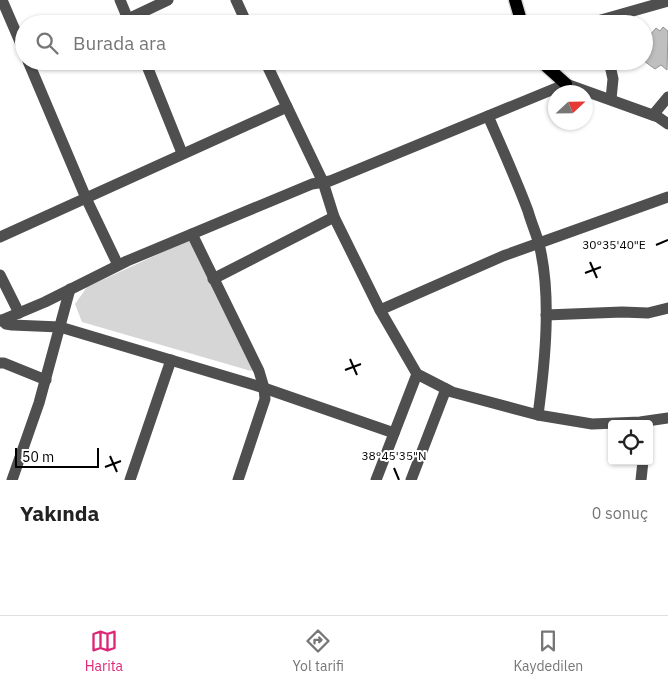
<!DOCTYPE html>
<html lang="tr">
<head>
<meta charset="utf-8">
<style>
	body { margin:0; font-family:"IBM Plex Sans",sans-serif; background:#f6f6f6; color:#222 }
	.controls { position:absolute; right:15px; bottom:15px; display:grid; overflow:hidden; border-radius:5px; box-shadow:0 1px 4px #0004 }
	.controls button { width:45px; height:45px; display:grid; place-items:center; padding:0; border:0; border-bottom:1px solid #e0e0e0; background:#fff; color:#222; font:25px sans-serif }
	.compass { position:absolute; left:548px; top:85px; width:45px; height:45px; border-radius:50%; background:#fff; box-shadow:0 1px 4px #0004; rotate:68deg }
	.scale { position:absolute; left:15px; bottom:12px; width:84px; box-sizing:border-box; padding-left:5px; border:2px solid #000; border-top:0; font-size:14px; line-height:18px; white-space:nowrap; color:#000; -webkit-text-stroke:4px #fff; paint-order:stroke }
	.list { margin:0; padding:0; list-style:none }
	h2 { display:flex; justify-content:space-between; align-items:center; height:65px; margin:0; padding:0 20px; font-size:21px }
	h2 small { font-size:16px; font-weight:400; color:#767676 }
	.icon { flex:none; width:28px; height:28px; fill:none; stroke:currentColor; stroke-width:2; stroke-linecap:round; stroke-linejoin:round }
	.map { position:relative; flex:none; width:668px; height:480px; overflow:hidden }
	.search { position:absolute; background:#fff; box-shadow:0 1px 4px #0004; left:15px; right:15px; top:15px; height:55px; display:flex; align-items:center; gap:12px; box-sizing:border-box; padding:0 18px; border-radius:28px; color:#767676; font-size:19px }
	.sheet { height:135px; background:#fff }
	nav { display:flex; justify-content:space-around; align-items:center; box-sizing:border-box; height:70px; border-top:1px solid #e0e0e0; background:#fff; font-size:14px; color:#767676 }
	nav a { display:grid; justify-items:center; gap:2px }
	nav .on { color:#db2777 }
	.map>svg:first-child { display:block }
	.green { fill:#d6d6d6 }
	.building { fill:#bfbfbf; stroke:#939393 }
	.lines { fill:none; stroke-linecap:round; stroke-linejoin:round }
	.major-casing { stroke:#dbdbdb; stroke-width:15 }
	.minor { stroke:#4f4f4f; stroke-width:11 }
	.major { stroke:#000; stroke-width:12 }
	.ticks { fill:none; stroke:#000; stroke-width:2 }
	.ticks-label { font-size:12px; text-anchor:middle; fill:#000; stroke:#fff; stroke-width:4; stroke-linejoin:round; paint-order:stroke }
</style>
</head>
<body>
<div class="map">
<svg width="668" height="480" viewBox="0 0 668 480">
	<rect width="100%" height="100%" fill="#fff"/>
	<!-- green -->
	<polygon class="green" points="189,240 259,363 251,371 82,322 75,304 87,287"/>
	<!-- building -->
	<polygon class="building" points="663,27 668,31 667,70 661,65 655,69 644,61 644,53 647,50 644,42 656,28 660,31"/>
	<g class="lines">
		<!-- major casing -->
		<g class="major-casing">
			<g id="major">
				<polyline points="515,0 522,24"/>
				<polyline points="542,61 546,66 566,84"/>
			</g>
		</g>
		<!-- minor -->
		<g class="minor">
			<polyline points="2,0 24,51"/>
			<polyline points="120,0 130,24"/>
			<polyline points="236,0 247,24"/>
			<polyline points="128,19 168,0"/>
			<polyline points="598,24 601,20 668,1"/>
			<polyline points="28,61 86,198 118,265"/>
			<polyline points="145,61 182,153"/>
			<polyline points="265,61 323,182 334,217 380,310 417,374 452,392 538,415 592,424 640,422 668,418"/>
			<polyline points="609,61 613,79 611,99"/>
			<polyline points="653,115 668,97"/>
			<path d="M488,116C502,148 516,179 528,211C531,222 536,233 539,244C552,295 545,363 538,415"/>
			<polyline points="192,234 259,371 264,388 265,399 238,480"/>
			<polyline points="0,237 287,107"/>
			<polyline points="0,275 19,313"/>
			<polyline points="213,279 334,217"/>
			<polyline points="380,310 503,256 668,197"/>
			<polyline points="546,315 622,312 648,313 668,308"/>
			<polyline points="2,320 6,324 12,325 60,327 264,388 394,433"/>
			<polyline points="0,321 45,302 127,261 312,184 330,181 566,84 658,117 668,124"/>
			<polyline points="0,363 4,363 46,380"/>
			<polyline points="12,480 39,403 70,289"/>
			<polyline points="130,480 171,360"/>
			<polyline points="376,480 417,374"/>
			<polyline points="411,480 446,389"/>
			<polyline points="641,480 643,461"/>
		</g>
		<!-- major -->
		<use href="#major" class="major"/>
	</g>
	<!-- ticks -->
	<path class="ticks" d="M656,245L668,240M590,262L597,278M585,273L601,267M350,359L357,375M345,370L361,364M110,456L117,472M105,467L121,461M394,468L399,480"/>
	<g class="ticks-label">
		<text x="614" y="249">30°35'40"E</text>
		<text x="394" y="460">38°45'35"N</text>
	</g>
</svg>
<div class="controls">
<button><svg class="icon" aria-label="locate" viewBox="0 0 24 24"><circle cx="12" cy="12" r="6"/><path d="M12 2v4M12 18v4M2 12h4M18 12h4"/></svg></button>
</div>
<svg class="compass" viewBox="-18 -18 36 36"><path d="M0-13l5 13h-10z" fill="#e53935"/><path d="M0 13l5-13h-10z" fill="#767676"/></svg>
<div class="scale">50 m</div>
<div class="search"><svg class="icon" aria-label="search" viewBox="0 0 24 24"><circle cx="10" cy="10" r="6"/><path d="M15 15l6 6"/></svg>Burada ara</div>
</div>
<section class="sheet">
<h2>Yakında<small>0 sonuç</small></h2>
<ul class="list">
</ul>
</section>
<nav>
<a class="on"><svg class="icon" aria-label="map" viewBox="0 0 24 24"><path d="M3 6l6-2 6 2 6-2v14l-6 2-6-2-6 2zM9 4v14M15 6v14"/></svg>Harita</a>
<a><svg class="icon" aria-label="directions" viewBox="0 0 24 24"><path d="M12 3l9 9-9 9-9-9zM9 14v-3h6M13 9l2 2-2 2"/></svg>Yol tarifi</a>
<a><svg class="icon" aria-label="saved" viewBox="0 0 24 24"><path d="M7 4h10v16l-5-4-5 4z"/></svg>Kaydedilen</a>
</nav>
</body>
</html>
